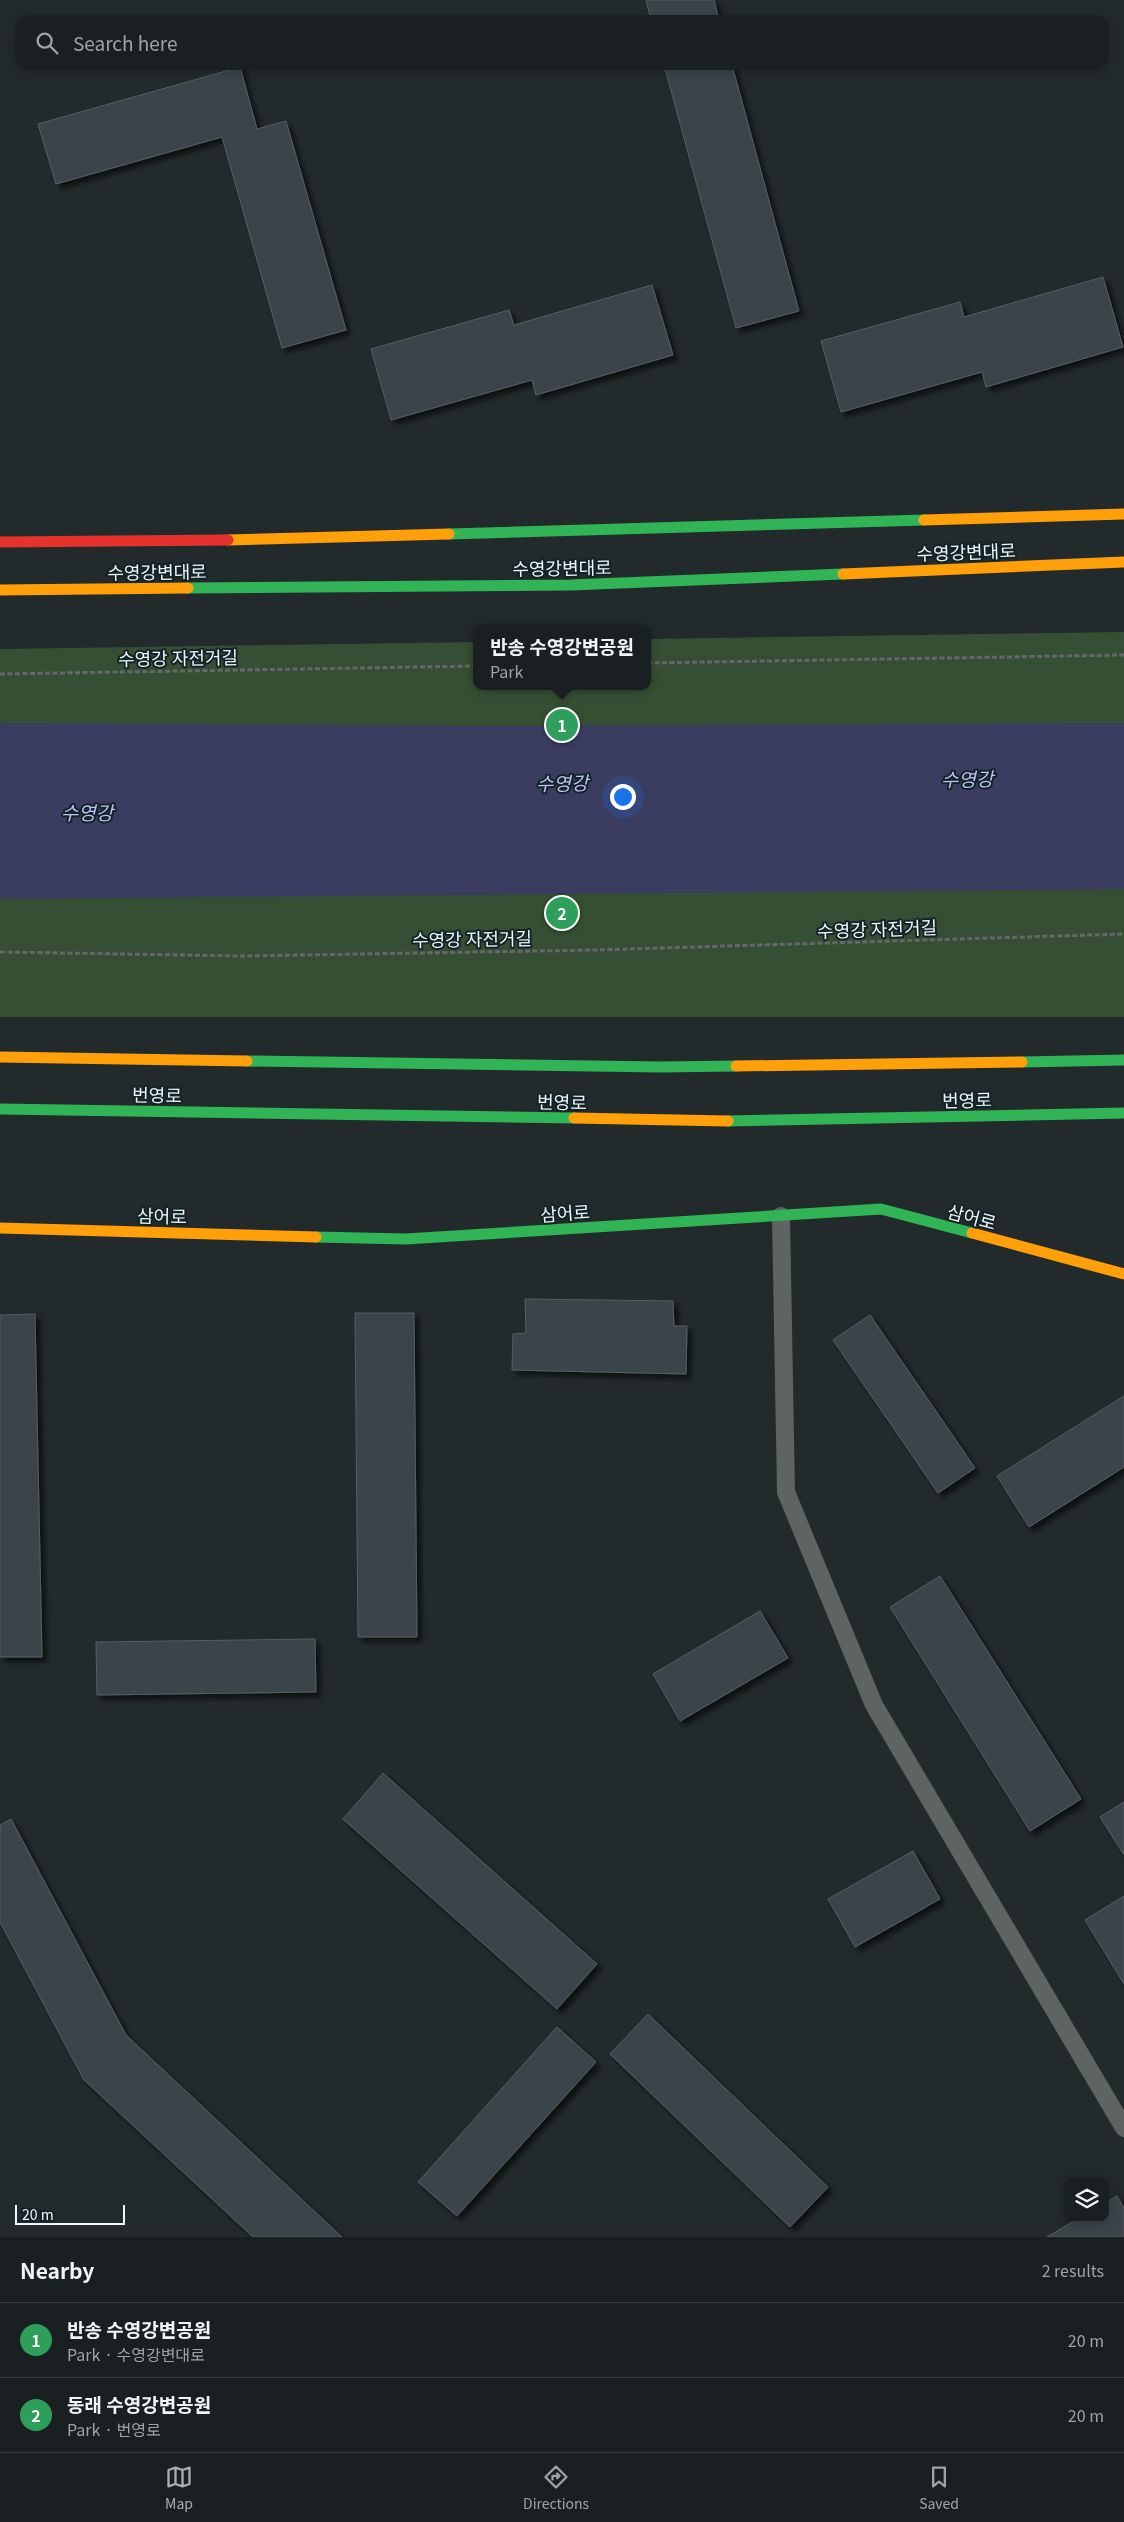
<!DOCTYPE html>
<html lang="en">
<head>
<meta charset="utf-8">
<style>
	body { margin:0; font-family:Georgia,"Noto Sans KR",serif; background:#272d2e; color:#f1f3f6 }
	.controls { position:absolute; right:15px; bottom:15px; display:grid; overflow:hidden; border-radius:10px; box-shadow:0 2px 12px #0003 }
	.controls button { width:45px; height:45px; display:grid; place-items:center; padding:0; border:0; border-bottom:1px solid #383e3f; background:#1a2021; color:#f1f3f6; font:25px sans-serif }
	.scale { position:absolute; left:15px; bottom:12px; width:110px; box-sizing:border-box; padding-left:5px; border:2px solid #edf7f9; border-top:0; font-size:14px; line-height:18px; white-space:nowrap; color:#edf7f9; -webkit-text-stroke:4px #142326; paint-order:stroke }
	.you { position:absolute; left:622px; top:796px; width:18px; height:18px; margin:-12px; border:4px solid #fff; border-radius:50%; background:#1a73e8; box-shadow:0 0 0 8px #1a73e833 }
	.badge { display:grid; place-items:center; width:32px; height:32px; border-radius:50%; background:#a6afb1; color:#fff; font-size:16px; font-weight:700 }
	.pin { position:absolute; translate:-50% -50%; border:2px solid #fff; box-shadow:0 1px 5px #0006 }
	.popup { position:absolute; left:473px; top:625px; width:178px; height:65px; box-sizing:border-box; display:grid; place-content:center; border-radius:10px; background:#1a2021; filter:drop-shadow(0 1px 4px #0005); font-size:16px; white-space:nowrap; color:#9fa3a5 }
	.popup b { font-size:19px; color:#f1f3f6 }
	.popup::after { content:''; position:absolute; left:50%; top:100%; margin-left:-10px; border:10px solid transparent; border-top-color:#1a2021 }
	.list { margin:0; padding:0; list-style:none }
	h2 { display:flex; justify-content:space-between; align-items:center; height:65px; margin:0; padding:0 20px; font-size:21px }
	h2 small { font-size:16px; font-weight:400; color:#9fa3a5 }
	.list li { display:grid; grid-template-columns:32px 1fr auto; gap:15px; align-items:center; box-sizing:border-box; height:75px; padding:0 20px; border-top:1px solid #383e3f }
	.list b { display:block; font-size:19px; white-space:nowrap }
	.list p { margin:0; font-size:16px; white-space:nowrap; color:#9fa3a5 }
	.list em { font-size:16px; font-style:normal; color:#9fa3a5 }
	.icon { flex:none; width:28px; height:28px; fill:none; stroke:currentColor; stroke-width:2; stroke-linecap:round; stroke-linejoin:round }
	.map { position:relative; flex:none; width:1124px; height:2237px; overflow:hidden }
	.search { position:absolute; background:#1a2021; box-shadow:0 2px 12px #0003; left:15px; right:15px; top:15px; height:55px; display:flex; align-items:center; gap:12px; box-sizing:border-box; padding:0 18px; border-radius:15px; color:#9fa3a5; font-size:19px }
	.sheet { height:215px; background:#1a2021 }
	nav { display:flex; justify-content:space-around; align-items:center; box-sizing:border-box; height:70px; border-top:1px solid #383e3f; background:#1a2021; font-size:14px; color:#9fa3a5 }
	nav a { display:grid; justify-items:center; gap:2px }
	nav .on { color:#a6afb1 }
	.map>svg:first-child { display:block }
	.green { fill:#364f34 }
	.water { fill:#3a3d5f }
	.building { fill:#3a444a; stroke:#585e61; filter:url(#shadow) }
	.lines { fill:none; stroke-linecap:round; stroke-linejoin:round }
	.path { stroke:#646868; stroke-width:3; stroke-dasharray:5 2.5; stroke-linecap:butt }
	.lane { stroke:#5f6362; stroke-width:18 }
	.fast { stroke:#30b455; stroke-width:11 }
	.slow { stroke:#ff9f0a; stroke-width:11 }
	.jam { stroke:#e5322d; stroke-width:11 }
	.labels { text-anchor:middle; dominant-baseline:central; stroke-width:4; stroke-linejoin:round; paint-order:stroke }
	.street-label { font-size:18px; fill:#edf7f9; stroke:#142326 }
	.water-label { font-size:19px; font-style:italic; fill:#bcc2f6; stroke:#142326 }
</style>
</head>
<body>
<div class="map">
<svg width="1124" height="2237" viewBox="0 0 1124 2237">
	<defs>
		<filter id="shadow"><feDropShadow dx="4.5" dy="4.5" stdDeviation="2.5" flood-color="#0009"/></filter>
	</defs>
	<rect width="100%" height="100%" fill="#222a2c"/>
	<!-- green -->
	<polygon class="green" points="1124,632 1124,1017 0,1017 0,649 477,642 477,686 647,686 647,639"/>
	<!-- water -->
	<polygon class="water" points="0,723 484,726 1124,723 1124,889 0,899"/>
	<!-- building -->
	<g class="building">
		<polygon points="646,0 714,0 719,20 651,20"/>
		<polygon points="664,65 732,65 799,311 736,328"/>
		<polygon points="240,67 257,129 286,121 346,330 282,348 222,137 56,184 38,124"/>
		<polygon points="1103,277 1123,347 986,387 982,372 841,412 821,341 960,302 964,317"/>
		<polygon points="652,285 673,355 536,395 532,380 391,420 371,349 509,310 514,325"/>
		<polygon points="525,1299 673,1301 674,1326 687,1326 686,1374 512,1370 513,1334 526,1333"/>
		<polygon points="355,1313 414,1313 417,1637 358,1637"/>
		<polygon points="35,1314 42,1657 0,1657 0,1315"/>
		<polygon points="870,1315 975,1468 938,1493 833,1340"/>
		<polygon points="1124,1396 1124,1467 1029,1527 997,1476"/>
		<polygon points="940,1576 1081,1799 1030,1831 890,1607"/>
		<polygon points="760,1611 788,1658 680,1721 653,1674"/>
		<polygon points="315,1639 316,1692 97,1695 96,1642"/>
		<polygon points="383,1773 597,1964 557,2009 343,1819"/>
		<polygon points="1124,1802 1124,1855 1100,1817"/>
		<polygon points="11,1819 126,2035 342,2237 253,2237 84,2080 0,1922 0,1825"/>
		<polygon points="913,1851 940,1899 855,1947 828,1899"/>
		<polygon points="1124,1896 1124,1984 1085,1920"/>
		<polygon points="648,2014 828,2187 790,2227 610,2054"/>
		<polygon points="557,2027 596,2062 457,2216 418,2182"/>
		<polygon points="1117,2196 1124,2208 1124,2237 1047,2237 1079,2218 1105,2218 1105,2203"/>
	</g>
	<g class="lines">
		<!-- path -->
		<g class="path">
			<polyline points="647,663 1124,655"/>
			<polyline points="0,674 477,666"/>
			<polyline points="0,952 242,956 595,950 1124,934"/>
		</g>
		<!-- lane -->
		<polyline class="lane" points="781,1216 786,1492 874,1705 1124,2128"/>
		<!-- fast -->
		<g class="fast">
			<polyline points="449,534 924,520"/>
			<polyline points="188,588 571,585 843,574"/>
			<polyline points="247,1061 660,1067 736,1066"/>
			<polyline points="1022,1062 1124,1060"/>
			<polyline points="0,1109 574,1118"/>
			<polyline points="728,1121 1124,1113"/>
			<polyline points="316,1237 406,1239 881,1209 972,1233"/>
		</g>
		<!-- slow -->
		<g class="slow">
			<polyline points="924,520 1124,514"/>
			<polyline points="228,540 449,534"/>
			<polyline points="843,574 1124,562"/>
			<polyline points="0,590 188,588"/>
			<polyline points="0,1057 247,1061"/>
			<polyline points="736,1066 1022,1062"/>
			<polyline points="574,1118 728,1121"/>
			<polyline points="0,1228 316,1237"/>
			<polyline points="972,1233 1124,1274"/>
		</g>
		<!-- jam -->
		<polyline class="jam" points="0,542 228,540"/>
	</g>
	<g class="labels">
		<!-- street labels -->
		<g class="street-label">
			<text transform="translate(966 551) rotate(-2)">수영강변대로</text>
			<text transform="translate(562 567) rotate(-1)">수영강변대로</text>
			<text transform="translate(157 571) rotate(-1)">수영강변대로</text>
			<text transform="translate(178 657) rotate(-1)">수영강 자전거길</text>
			<text transform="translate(877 928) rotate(-2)">수영강 자전거길</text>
			<text transform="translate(472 938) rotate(-1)">수영강 자전거길</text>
			<text transform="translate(157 1094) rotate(1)">번영로</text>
			<text transform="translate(967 1099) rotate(-1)">번영로</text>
			<text transform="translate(562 1101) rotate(1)">번영로</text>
			<text transform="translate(565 1212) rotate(-4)">삼어로</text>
			<text transform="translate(162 1215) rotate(1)">삼어로</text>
			<text transform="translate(972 1216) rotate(15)">삼어로</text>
		</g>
		<!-- water labels -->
		<g class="water-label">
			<text transform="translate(967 778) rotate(-1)">수영강</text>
			<text transform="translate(562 782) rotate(-1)">수영강</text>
			<text x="87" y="811">수영강</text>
		</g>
	</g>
</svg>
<div class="controls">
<button><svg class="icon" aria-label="layers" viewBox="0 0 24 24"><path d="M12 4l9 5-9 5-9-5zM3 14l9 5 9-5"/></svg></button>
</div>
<div class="scale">20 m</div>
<div class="you"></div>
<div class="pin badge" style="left:562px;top:725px;background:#2e9e5b">1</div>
<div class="popup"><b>반송 수영강변공원</b>Park</div>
<div class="pin badge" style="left:562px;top:913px;background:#2e9e5b">2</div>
<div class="search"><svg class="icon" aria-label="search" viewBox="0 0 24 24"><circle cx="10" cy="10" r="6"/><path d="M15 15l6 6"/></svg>Search here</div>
</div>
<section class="sheet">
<h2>Nearby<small>2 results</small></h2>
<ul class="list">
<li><span class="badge" style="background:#2e9e5b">1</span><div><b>반송 수영강변공원</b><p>Park · 수영강변대로</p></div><em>20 m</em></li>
<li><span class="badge" style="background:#2e9e5b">2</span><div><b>동래 수영강변공원</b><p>Park · 번영로</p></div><em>20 m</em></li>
</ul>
</section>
<nav>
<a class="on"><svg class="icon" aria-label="map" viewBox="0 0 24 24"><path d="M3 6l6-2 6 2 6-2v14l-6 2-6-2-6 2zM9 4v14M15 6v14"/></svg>Map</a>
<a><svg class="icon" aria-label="directions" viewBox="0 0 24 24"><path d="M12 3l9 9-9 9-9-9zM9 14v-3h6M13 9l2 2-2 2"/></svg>Directions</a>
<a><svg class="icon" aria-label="saved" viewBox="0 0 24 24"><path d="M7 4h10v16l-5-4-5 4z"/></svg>Saved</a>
</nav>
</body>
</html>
